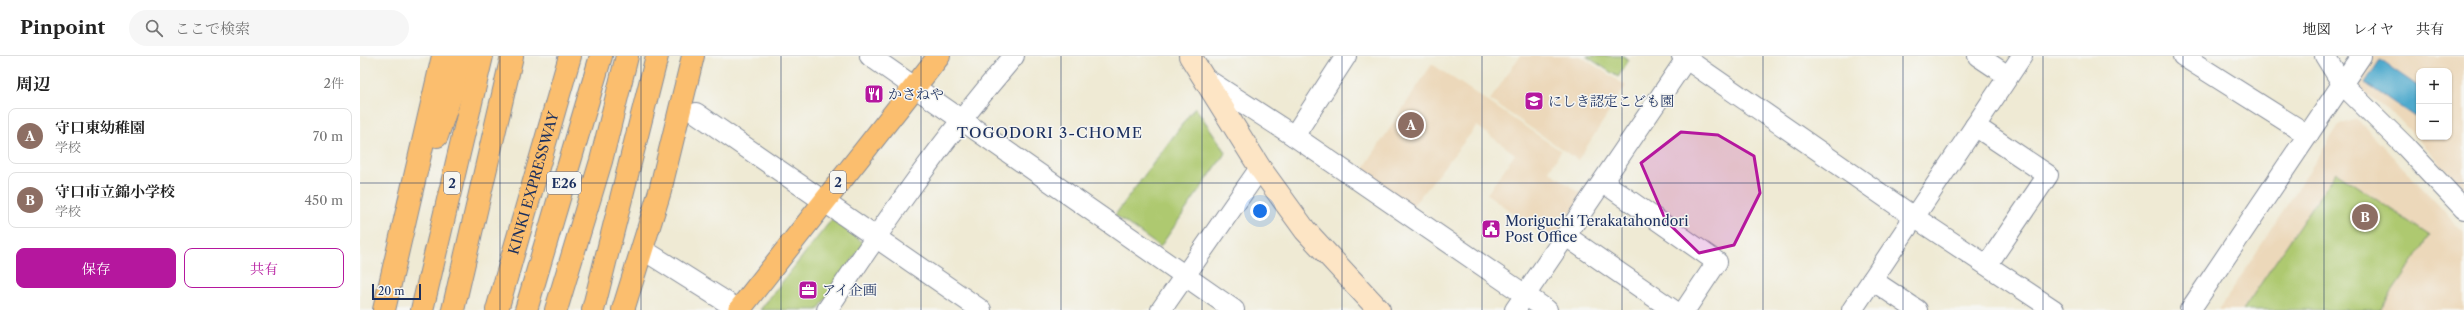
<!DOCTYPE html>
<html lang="ja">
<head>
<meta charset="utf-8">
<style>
	body { margin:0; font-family:"Libre Caslon Text","Noto Serif JP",serif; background:#f6f6f6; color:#222 }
	.controls { position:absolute; right:12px; top:12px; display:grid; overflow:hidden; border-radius:8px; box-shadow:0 1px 3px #0004 }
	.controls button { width:36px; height:36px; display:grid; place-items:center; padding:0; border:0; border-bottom:1px solid #e0e0e0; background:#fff; color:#222; font:20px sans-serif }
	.scale { position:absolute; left:12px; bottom:10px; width:49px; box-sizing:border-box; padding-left:4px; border:2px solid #1b2f5e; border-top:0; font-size:11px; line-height:14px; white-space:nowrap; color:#1b2f5e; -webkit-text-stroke:3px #f6f6f2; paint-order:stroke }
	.you { position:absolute; left:900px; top:155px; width:14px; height:14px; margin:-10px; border:3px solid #fff; border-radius:50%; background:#1a73e8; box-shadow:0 0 0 6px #1a73e833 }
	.badge { display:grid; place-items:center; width:26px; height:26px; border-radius:50%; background:#b5179e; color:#fff; font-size:13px; font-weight:700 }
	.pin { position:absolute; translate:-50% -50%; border:2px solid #fff; box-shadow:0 1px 4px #0006 }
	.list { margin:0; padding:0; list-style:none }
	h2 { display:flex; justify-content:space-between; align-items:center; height:52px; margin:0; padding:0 16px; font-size:17px }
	h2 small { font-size:13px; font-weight:400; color:#767676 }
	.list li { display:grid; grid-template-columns:26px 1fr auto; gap:12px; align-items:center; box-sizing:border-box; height:56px; margin:0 8px 8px; padding:0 8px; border:1px solid #e0e0e0; border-radius:8px }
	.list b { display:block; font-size:15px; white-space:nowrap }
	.list p { margin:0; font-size:13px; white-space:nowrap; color:#767676 }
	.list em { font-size:13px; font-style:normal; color:#767676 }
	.actions { display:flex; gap:8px; padding:12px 16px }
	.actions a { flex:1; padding:9px 0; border:1px solid #b5179e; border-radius:8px; text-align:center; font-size:14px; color:#b5179e }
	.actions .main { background:#b5179e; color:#fff }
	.icon { flex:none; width:22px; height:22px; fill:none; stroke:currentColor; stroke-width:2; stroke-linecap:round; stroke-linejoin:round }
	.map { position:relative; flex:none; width:2104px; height:254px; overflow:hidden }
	header { display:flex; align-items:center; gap:24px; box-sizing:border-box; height:56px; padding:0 20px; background:#fff; border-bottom:1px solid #e0e0e0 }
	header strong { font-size:19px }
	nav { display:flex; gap:22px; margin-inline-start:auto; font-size:14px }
	.search { width:280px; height:36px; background:#f6f6f6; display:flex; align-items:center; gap:10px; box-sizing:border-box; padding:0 14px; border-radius:22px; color:#767676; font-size:15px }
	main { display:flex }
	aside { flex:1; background:#fff }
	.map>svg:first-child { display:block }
	.built { fill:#ecd8ba; fill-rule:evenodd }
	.green { fill:#aec96f; stroke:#647c66 }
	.water { fill:#4faacd; stroke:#356c96 }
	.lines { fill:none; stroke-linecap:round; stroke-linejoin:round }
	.street-casing { stroke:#858c99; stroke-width:22 }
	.secondary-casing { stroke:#858c99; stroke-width:24 }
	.primary-casing { stroke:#858c99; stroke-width:24 }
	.highway-casing { stroke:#858c99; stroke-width:24 }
	.street { stroke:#fff; stroke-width:20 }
	.secondary { stroke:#fde5c5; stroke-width:22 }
	.primary { stroke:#fbbe6e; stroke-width:22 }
	.highway { stroke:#fbbe6e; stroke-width:22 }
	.marked { fill:#b5179e; fill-opacity:0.2; stroke:#b5179e; stroke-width:3; stroke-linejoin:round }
	.grid { fill:none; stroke:#1b2f5e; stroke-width:1; stroke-opacity:0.55 }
	.labels { text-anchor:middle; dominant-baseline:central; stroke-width:3; stroke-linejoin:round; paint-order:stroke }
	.shield { fill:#f6f6f2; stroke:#5d6b8a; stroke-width:1 }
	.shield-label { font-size:13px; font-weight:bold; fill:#1b2f5e }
	.poi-label { font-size:14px; fill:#1b2f5e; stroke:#f6f6f2; text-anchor:start }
	.street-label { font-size:14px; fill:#1b2f5e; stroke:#f6f6f2 }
	.neighbourhood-label { font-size:15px; letter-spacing:1px; fill:#1b2f5e; stroke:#f6f6f2 }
</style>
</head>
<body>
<header>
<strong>Pinpoint</strong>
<div class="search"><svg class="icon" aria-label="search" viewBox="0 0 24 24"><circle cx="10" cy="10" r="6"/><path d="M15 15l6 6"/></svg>ここで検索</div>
<nav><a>地図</a><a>レイヤ</a><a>共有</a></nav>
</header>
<main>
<aside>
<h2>周辺<small>2件</small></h2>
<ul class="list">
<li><span class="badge" style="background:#8d6e63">A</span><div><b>守口東幼稚園</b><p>学校</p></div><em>70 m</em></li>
<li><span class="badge" style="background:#8d6e63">B</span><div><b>守口市立錦小学校</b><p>学校</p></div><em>450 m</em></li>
</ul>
<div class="actions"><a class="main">保存</a><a>共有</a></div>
</aside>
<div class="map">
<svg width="2104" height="254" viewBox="0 0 2104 254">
	<rect width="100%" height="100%" fill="#f6f6f2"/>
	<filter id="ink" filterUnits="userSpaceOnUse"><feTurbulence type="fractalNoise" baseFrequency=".025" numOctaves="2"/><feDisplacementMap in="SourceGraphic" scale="8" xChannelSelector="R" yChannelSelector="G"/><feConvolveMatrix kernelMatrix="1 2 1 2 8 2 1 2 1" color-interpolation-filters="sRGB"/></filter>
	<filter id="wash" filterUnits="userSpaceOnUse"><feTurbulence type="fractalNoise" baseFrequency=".012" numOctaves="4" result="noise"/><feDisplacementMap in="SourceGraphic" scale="16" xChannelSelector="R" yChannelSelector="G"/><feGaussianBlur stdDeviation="0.9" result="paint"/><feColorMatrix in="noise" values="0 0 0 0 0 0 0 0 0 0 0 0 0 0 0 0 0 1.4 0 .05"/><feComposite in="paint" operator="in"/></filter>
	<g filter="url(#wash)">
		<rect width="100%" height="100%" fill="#efead4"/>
		<!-- built -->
		<g class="built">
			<polygon points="1160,0 1220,0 1266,30 1218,104 1130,44"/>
			<path d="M2012,0H2104V133L2037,61L2007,38L1995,25ZM2059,15H2089V81H2059Z"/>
			<polygon points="1072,8 1201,95 1189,115 1223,139 1192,186 1127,138 1155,98 1117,70 1050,153 1000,118"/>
			<polygon points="1997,63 2104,176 2104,254 1859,254 1979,69"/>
		</g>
		<!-- green -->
		<g class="green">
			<polygon points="1226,0 1263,0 1269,4 1258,21"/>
			<polygon points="835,51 866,96 800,191 755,159"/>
			<polygon points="1976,116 2070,180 2020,254 1883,254"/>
			<polygon points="472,163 504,187 458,254 400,254"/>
		</g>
		<!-- water -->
		<polygon class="water" points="2020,4 2059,31 2059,54 2055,61 2005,27"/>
	</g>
	<g filter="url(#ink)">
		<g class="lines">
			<!-- street casing -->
			<g class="street-casing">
				<g id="street">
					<polyline points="510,0 874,254"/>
					<polyline points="1322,0 1554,161 1694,254"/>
					<polyline points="1618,0 1648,20"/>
					<polyline points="1823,0 1948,79"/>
					<polyline points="1965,0 1983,29 2046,91 2104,153"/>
					<polyline points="843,21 934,80 1187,254"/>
					<polyline points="336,57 621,254"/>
					<polyline points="1615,70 1688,119 1627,209"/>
					<polyline points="934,80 986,0"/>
					<polyline points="1243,126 1357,206 1325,254"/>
					<polyline points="1206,180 1313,254"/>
					<polyline points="282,193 379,254"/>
					<polyline points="1512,224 1557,254"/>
					<path d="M467,254C525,166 585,80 654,0"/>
					<polyline points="801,254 900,112"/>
					<polyline points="1155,254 1328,0"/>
					<polyline points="1492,254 1662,0"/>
					<polyline points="1830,254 2001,0"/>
				</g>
			</g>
			<!-- secondary casing -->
			<g class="secondary-casing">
				<polyline id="secondary" points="830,0 900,112 945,174 1019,254"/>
			</g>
			<!-- primary casing -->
			<g class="primary-casing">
				<g id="primary">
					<polyline points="77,80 104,0"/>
					<polyline points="24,254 83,0"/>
					<polyline points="62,254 122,0"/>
					<polyline points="233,254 297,0"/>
					<polyline points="263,254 300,135 333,0"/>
					<polyline points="379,254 579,0"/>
				</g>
			</g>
			<!-- highway casing -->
			<g class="highway-casing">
				<g id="highway">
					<polyline points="93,254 152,0"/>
					<path id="s1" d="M137,254L210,0"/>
					<polyline points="166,254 241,0"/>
					<polyline points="196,254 241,105 267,0"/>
				</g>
			</g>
			<!-- street -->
			<use href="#street" class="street"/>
			<!-- secondary -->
			<use href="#secondary" class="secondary"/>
			<!-- primary -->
			<use href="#primary" class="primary"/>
			<!-- highway -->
			<use href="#highway" class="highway"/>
		</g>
	</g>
	<!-- marked area -->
	<path class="marked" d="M1321,76L1358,79L1394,100L1400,137L1374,189L1339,197L1306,165L1281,107Z"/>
	<!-- grid -->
	<path class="grid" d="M140,0V254M281,0V254M421,0V254M561,0V254M701,0V254M842,0V254M982,0V254M1122,0V254M1262,0V254M1403,0V254M1543,0V254M1683,0V254M1823,0V254M1964,0V254M0,127H2104"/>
	<!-- icons -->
	<defs>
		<g id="restaurant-square" transform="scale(1)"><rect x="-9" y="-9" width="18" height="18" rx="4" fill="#b5179e" stroke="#f6f6f2"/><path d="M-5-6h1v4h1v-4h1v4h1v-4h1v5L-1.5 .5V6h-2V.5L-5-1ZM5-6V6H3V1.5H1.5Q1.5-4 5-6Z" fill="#fff"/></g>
		<g id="school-square" transform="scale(1)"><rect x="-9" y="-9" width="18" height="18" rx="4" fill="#b5179e" stroke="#f6f6f2"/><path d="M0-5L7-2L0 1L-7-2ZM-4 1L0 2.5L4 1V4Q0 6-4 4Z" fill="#fff"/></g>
		<g id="civic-square" transform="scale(1)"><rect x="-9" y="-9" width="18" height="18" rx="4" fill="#b5179e" stroke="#f6f6f2"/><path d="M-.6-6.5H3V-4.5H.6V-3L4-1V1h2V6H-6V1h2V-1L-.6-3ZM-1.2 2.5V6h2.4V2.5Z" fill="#fff"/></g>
		<g id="office-square" transform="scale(1)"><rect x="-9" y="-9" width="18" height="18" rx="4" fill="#b5179e" stroke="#f6f6f2"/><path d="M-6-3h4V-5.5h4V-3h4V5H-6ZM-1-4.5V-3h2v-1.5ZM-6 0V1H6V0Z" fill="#fff"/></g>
	</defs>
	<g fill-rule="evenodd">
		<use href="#restaurant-square" x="514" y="38"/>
		<use href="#school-square" x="1174" y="45"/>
		<use href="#civic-square" x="1131" y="173"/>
		<use href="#office-square" x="448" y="234"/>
	</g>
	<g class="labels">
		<!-- shield labels -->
		<g class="shield">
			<rect x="470" y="115" width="16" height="22" rx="3"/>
			<rect x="84" y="116" width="16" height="22" rx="3"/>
			<rect x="187" y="116" width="34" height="22" rx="3"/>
		</g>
		<g class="shield-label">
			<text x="478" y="126">2</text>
			<text x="92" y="127">2</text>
			<text x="204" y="127">E26</text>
		</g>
		<!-- poi labels -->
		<g class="poi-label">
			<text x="528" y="38">かさねや</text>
			<text x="1188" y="45">にしき認定こども園</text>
			<text x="1145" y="165">Moriguchi Terakatahondori<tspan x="1145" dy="16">Post Office</tspan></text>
			<text x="462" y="234">アイ企画</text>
		</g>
		<!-- street labels -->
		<g class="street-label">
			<text stroke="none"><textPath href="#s1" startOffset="132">KINKI EXPRESSWAY</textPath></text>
		</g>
		<!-- neighbourhood labels -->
		<g class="neighbourhood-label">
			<text x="690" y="76">TOGODORI 3-CHOME</text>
		</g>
	</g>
</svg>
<div class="controls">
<button>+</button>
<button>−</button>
</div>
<div class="scale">20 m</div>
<div class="you"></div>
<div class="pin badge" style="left:1051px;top:69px;background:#8d6e63">A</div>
<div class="pin badge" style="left:2005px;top:161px;background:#8d6e63">B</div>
</div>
</main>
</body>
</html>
